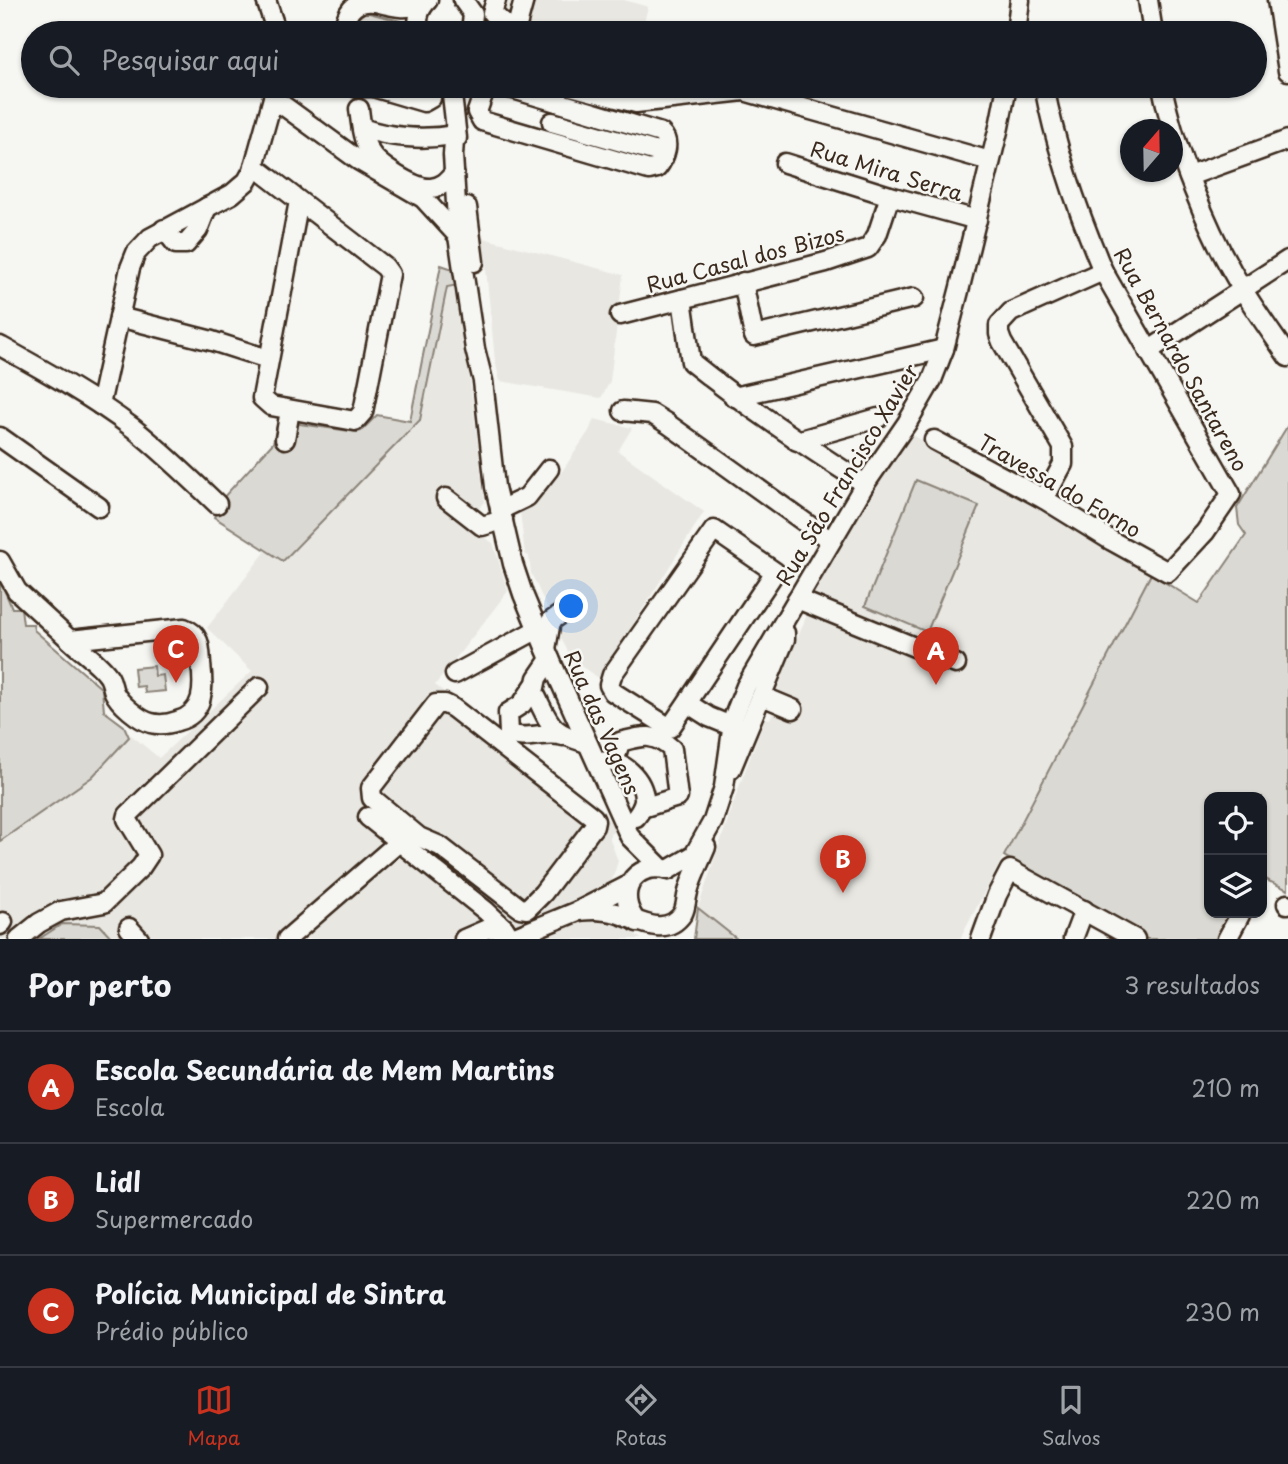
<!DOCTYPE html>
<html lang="pt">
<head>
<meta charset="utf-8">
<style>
	body { margin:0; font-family:"Playpen Sans",sans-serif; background:#20242c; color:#f1f3f6 }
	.controls { position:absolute; right:21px; bottom:21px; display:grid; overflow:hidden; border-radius:14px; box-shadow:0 2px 5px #0004 }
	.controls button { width:63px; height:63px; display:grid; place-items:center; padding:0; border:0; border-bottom:2px solid #363941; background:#171b24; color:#f1f3f6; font:35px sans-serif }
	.compass { position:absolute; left:1120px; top:119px; width:63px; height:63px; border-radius:50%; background:#171b24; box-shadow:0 2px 5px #0004; rotate:20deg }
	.you { position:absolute; left:572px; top:607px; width:24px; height:24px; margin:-18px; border:5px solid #fff; border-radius:50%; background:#1a73e8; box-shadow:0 0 0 10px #1a73e833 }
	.badge { display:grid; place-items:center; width:46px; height:46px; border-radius:50%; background:#c8321e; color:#fff; font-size:23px; font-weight:700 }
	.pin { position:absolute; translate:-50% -58px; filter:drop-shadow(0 2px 4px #0008) }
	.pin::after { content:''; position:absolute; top:37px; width:24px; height:21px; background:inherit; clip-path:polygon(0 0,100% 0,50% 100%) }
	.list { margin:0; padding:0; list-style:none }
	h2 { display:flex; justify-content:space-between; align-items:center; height:91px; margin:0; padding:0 28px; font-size:30px }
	h2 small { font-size:23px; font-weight:400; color:#9ea1a6 }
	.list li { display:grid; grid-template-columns:46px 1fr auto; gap:21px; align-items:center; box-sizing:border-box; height:112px; padding:0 28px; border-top:2px solid #363941 }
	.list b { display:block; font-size:26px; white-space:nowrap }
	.list p { margin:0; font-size:23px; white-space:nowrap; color:#9ea1a6 }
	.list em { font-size:23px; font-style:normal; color:#9ea1a6 }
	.icon { flex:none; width:38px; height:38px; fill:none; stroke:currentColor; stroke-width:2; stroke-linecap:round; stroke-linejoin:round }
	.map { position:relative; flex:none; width:1288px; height:939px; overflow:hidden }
	.search { position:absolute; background:#171b24; box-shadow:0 2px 5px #0004; left:21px; right:21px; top:21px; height:77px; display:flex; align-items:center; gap:18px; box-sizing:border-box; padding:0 24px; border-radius:38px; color:#9ea1a6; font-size:26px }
	.sheet { height:427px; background:#171b24 }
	nav { display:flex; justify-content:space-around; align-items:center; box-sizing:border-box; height:98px; border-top:2px solid #363941; background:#171b24; font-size:19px; color:#9ea1a6 }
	nav a { display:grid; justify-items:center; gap:4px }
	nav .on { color:#c8321e }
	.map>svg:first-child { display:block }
	.built { fill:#e8e7e2 }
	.green { fill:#dad9d3; stroke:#8a8278; stroke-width:2 }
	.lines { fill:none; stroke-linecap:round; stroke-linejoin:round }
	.minor-casing { stroke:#3b2a1e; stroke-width:23 }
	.minor { stroke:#f6f6f2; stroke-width:18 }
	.labels { text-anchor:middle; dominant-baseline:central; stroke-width:5; stroke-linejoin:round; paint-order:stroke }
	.street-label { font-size:21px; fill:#3b2a1e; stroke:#f6f6f2 }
</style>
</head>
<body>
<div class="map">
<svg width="1288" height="939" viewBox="0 0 1288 939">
	<rect width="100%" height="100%" fill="#f6f6f2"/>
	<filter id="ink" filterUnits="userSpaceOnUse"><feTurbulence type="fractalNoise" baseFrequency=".0143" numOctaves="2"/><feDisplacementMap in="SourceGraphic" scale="14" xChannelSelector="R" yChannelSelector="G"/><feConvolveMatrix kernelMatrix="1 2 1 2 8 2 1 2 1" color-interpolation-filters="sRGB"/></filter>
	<g filter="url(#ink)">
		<!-- built -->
		<g class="built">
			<polygon points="486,0 624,0 648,7 641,33 494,33 489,29"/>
			<polygon points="483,238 623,275 610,381 601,398 500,381 495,360"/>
			<polygon points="458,285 485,502 464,524 493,543 508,591 435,685 611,822 615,831 610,834 610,840 618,861 612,880 624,924 641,939 0,939 0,839 92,777 131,735 159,758 252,671 207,628 266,551 283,561 420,421 447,287"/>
			<polygon points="594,419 632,428 618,451 704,512 599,678 573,661 563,642 531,573 529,556 525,554 520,511 535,500 561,473 589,431"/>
			<polygon points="911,434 1043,508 1151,574 960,939 695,939 698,908 739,787 765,718 770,719 776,706 781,706 786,694 777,689 807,615 803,608 863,502"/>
		</g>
		<!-- green -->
		<g class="green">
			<polygon points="365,12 400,21 405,25 408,33 357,33 356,20"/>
			<polygon points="441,265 453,269 458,285 447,287 420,420 283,561 214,517 221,500 273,443 278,421 357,432 361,431 377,415 410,421"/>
			<polygon points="1288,425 1288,890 1262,878 1262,797 1209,797 1209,913 1231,913 1218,939 1147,939 1004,856 1151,574 1199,603 1246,535 1239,525 1237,508"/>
			<polygon points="916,480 979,506 927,632 865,606"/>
			<polygon points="0,580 12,608 21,608 23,624 33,624 34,630 102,689 104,711 124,726 129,737 92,777 0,841"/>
			<polygon points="154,666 155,676 163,675 165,691 145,693 144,686 136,687 134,668"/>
			<polygon points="698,908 737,939 694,939"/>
			<polygon points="62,924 100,925 113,939 39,939"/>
		</g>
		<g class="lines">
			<!-- minor casing -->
			<g class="minor-casing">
				<g id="minor">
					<polyline points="266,0 277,33"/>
					<path d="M368,0C389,5 407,13 426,1"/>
					<polyline points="463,0 473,14 471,33"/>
					<polyline points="496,0 492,13 514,33"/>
					<polyline points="1148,0 1153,33"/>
					<polyline points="1277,0 1288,71"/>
					<path d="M345,24C348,8 358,0 375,2"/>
					<path d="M420,33C416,20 418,10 428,0"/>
					<polyline points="515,33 524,0"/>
					<polyline points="1016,33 1020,0"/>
					<polyline points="276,86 273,98 358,160 423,198 458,236"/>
					<polyline points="451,86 457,138"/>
					<path d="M486,86L477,112L482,121L649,170L657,168C665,158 671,142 661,133L503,86"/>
					<polyline points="571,86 636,103 744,91 990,161"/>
					<path d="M1162,86C1174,149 1209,235 1243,290C1257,313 1273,335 1288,357"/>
					<polyline points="356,87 373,87 424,102 431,98 432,86"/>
					<path d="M359,109C361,123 362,140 370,152C378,166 415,189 431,188C442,187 448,181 454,173"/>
					<polyline points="552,122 664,154"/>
					<polyline points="455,127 453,155 458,236 475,349 483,381 495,487 513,564 523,594 550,659 630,837 661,868"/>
					<path d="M362,128C390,138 425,140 454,135"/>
					<polyline points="785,163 890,196 977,220"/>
					<polyline points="254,166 385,267 390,274 363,412 355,421 271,406 262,398 299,201"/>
					<polyline points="1189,176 1288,140"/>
					<polyline points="467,207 474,262"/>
					<polyline points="164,229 176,244 186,244 198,230 207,207"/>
					<polyline points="743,282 754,336 914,298"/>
					<path d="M682,299L691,362C747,407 805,446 865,484"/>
					<polyline points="620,315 826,262 868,248 877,235 890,196"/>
					<polyline points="119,317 212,341 268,359"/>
					<path d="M0,346C45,371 92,397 133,428C163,452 190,478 217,504"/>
					<polyline points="1148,351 1288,260"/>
					<polyline points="734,397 944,349"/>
					<polyline points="100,405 130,268 136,253 150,238 232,194 247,181 253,170 273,98"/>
					<polyline points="623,411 652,414 668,424 831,541"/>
					<polyline points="0,437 99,507"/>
					<polyline points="285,439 290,410"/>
					<path d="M934,440L1044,499L1112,541L1168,572L1205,532L1231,494L1103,271C1078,212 1056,149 1044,86"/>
					<polyline points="797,441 878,418"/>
					<polyline points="446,498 482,526 503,520"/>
					<polyline points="1044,499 1063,464 1063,447 1002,342 999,334 999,325 1011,312 1103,271"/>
					<polyline points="500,510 527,497 549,469"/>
					<polyline points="0,561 17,591 70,640"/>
					<polyline points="797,599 956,664"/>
					<path d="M184,628C201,634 200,649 201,664C204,687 205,714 177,721C169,724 159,725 151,723C139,720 119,703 114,692C112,687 112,682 109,677C100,663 82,652 70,640Z"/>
					<polyline points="546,649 551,621 564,612"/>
					<path d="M550,659L537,678L534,692C551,726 549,732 587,743"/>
					<polyline points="455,674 538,629"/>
					<path d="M534,686L522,704L508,713L509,733C524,742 546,730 563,736"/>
					<polyline points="762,696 793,709"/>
					<polyline points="687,703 670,728 613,692 609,685 612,675 714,530 775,572 687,703 709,717 731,726"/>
					<polygon points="436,704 445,704 453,708 593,817 595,821 594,826 543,893 527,909 520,908 440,846 419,837 372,798 371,788"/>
					<path d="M611,761L616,756L620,742C643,736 653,732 672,749L678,797L642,808"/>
					<path d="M601,762C621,757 645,780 644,801C643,807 640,812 636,817"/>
					<polyline points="731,769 785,639 785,633"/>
					<polyline points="368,817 486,911 504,928"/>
					<polyline points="668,870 694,855 713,821 724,787 734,716 746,686 865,484 907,423 932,380 944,349 960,287 999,127 1007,86"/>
					<polyline points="1287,904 1288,904"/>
					<path d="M578,911C591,910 603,909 616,913C638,920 666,939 683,913C686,907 686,899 688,892C692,876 700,862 706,847"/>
					<path d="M637,922C614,895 633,860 668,870"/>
					<polyline points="0,925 3,922"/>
					<polyline points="129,928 139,939"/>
					<polyline points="19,939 39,923 61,911 104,903 141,867 149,855 127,819 128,815 259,687"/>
					<polyline points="287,939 399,842"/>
					<polyline points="464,939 487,929 504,928 508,934"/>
					<polyline points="510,939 578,911 629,885"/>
					<polyline points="981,939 997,895 1010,870 1135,939"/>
					<polyline points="1073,939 1084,910"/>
					<polyline points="1227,939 1240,915"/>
				</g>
			</g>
			<!-- minor -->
			<use href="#minor" class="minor"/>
		</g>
	</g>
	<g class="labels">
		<!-- street labels -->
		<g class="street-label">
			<text transform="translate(887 170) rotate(17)">Rua Mira Serra</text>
			<text transform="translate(745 258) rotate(-15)">Rua Casal dos Bizos</text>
			<text transform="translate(1182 359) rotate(61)">Rua Bernardo Santareno</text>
			<text transform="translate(846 474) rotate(-59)">Rua São Francisco Xavier</text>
			<text transform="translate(1060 485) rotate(30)">Travessa do Forno</text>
			<text transform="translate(603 722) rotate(66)">Rua das Vagens</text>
		</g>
	</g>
</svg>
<div class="controls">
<button><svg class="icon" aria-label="locate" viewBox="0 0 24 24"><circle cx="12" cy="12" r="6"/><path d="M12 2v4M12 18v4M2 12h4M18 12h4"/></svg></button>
<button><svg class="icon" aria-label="layers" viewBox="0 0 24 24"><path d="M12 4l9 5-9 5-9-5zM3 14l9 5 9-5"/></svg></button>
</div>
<svg class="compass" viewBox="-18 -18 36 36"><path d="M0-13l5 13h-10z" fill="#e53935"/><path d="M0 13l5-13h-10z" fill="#9ea1a6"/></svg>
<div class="you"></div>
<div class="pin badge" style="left:936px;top:685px">A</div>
<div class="pin badge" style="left:843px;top:893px">B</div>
<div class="pin badge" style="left:176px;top:683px">C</div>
<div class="search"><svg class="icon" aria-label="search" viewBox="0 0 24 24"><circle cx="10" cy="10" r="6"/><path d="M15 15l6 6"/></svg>Pesquisar aqui</div>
</div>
<section class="sheet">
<h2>Por perto<small>3 resultados</small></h2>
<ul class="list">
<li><span class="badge">A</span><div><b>Escola Secundária de Mem Martins</b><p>Escola</p></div><em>210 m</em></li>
<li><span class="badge">B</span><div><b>Lidl</b><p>Supermercado</p></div><em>220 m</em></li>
<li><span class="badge">C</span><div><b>Polícia Municipal de Sintra</b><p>Prédio público</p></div><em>230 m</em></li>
</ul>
</section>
<nav>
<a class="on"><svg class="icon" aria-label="map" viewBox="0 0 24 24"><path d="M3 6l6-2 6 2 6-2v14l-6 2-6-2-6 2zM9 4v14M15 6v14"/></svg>Mapa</a>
<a><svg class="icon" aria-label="directions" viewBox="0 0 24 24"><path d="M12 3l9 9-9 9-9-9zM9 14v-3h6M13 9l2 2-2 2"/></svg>Rotas</a>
<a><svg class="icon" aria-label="saved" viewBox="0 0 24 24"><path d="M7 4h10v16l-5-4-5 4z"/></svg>Salvos</a>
</nav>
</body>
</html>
